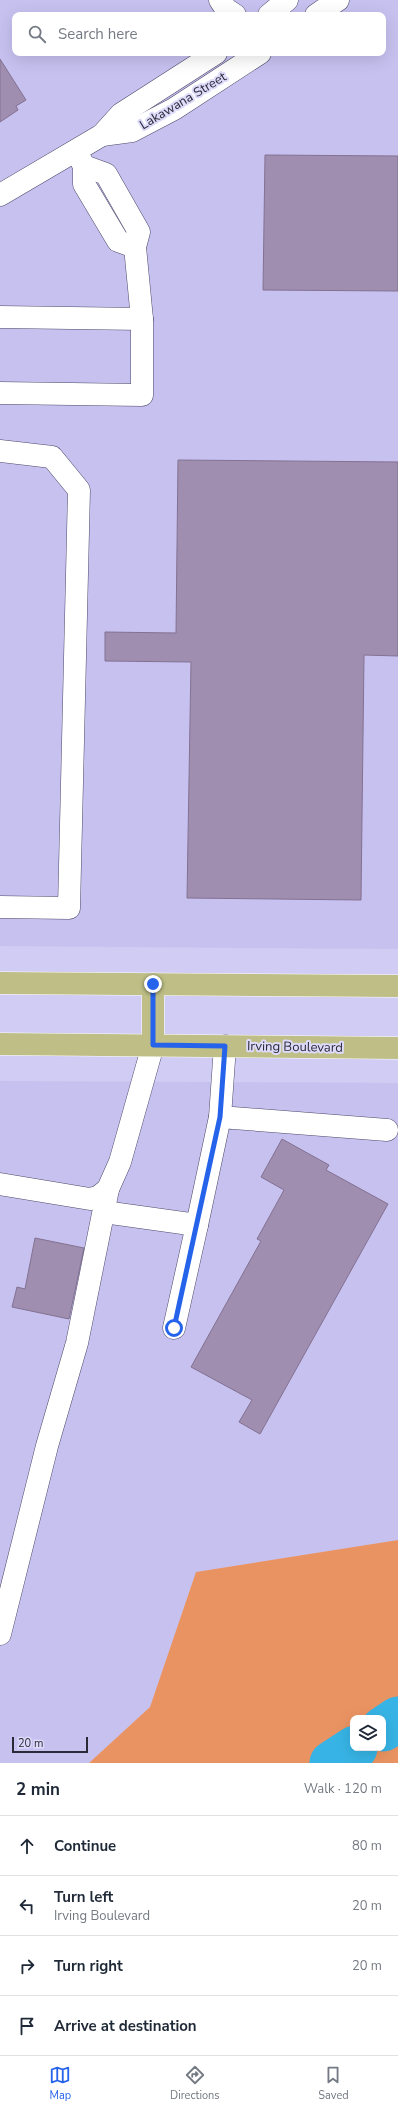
<!DOCTYPE html>
<html lang="en">
<head>
<meta charset="utf-8">
<style>
	body { margin:0; font-family:"Nunito Sans",sans-serif; background:#f2f2f3; color:#1f2937 }
	.controls { position:absolute; right:12px; bottom:12px; display:grid; overflow:hidden; border-radius:8px; box-shadow:0 4px 16px #0002 }
	.controls button { width:36px; height:36px; display:grid; place-items:center; padding:0; border:0; border-bottom:1px solid #e0e1e3; background:#fff; color:#1f2937; font:20px sans-serif }
	.scale { position:absolute; left:12px; bottom:10px; width:76px; box-sizing:border-box; padding-left:4px; border:2px solid #2a2937; border-top:0; font-size:11px; line-height:14px; white-space:nowrap; color:#2a2937; -webkit-text-stroke:3px #dddafa; paint-order:stroke }
	.stop { position:absolute; width:12px; height:12px; margin:-9px; border:3px solid #2563eb; border-radius:50%; background:#fff }
	.stop.end { background:#2563eb; border-color:#fff; box-shadow:0 1px 4px #0008 }
	.list { margin:0; padding:0; list-style:none }
	h2 { display:flex; justify-content:space-between; align-items:center; height:52px; margin:0; padding:0 16px; font-size:17px }
	h2 small { font-size:13px; font-weight:400; color:#747a83 }
	.list li { display:grid; grid-template-columns:26px 1fr auto; gap:12px; align-items:center; box-sizing:border-box; height:60px; padding:0 16px; border-top:1px solid #e0e1e3 }
	.list b { display:block; font-size:15px; white-space:nowrap }
	.list p { margin:0; font-size:13px; white-space:nowrap; color:#747a83 }
	.list em { font-size:13px; font-style:normal; color:#747a83 }
	.icon { flex:none; width:22px; height:22px; fill:none; stroke:currentColor; stroke-width:2; stroke-linecap:round; stroke-linejoin:round }
	.map { position:relative; flex:none; width:398px; height:1763px; overflow:hidden }
	.search { position:absolute; background:#fff; box-shadow:0 4px 16px #0002; left:12px; right:12px; top:12px; height:44px; display:flex; align-items:center; gap:10px; box-sizing:border-box; padding:0 14px; border-radius:8px; color:#747a83; font-size:15px }
	.sheet { height:292px; background:#fff }
	nav { display:flex; justify-content:space-around; align-items:center; box-sizing:border-box; height:56px; border-top:1px solid #e0e1e3; background:#fff; font-size:11px; color:#747a83 }
	nav a { display:grid; justify-items:center; gap:2px }
	nav .on { color:#2563eb }
	.map>svg:first-child { display:block }
	.built { fill:#c6c1ef; fill-rule:evenodd }
	.green { fill:#ea9362; fill-rule:evenodd }
	.lines { fill:none; stroke-linecap:round; stroke-linejoin:round }
	.river { stroke:#37b4e5; stroke-width:45 }
	.building { fill:#a08eb0; stroke:#837192 }
	.minor-casing { stroke:#4d4969; stroke-width:23 }
	.major-casing { stroke:#fff; stroke-width:23 }
	.minor { stroke:#fff; stroke-width:22 }
	.major { stroke:#bebe86; stroke-width:22 }
	.route { stroke:#2563eb; stroke-width:5 }
	.labels { text-anchor:middle; dominant-baseline:central; stroke-width:4; stroke-linejoin:round; paint-order:stroke }
	.street-label { font-size:13px; fill:#2a2937; stroke:#dddafa }
</style>
</head>
<body>
<div class="map">
<svg width="398" height="1763" viewBox="0 0 398 1763">
	<rect width="100%" height="100%" fill="#d0ccf3"/>
	<!-- built -->
	<g class="built">
		<path d="M0,0H398V949L0,946ZM15,15H383V53H15Z"/>
		<polygon points="0,1081 398,1083 398,1540 196,1572 150,1707 89,1763 0,1763"/>
	</g>
	<!-- green -->
	<path class="green" d="M398,1540V1763H89L150,1707L196,1572ZM353,1718H383V1748H353Z"/>
	<g class="lines">
		<!-- river -->
		<g class="river">
			<polyline points="383,1729 398,1719"/>
			<polyline points="332,1763 355,1748"/>
		</g>
	</g>
	<!-- building -->
	<g class="building">
		<polygon points="0,59 26,100 16,106 18,110 0,122"/>
		<polygon points="265,155 398,156 398,291 263,290"/>
		<polygon points="178,460 398,462 398,656 364,655 361,900 187,898 191,662 105,661 105,632 176,633"/>
		<polygon points="282,1139 329,1165 326,1170 388,1204 260,1434 239,1422 252,1400 191,1367 261,1241 257,1239 284,1190 261,1177"/>
		<polygon points="35,1238 84,1248 69,1319 12,1307 17,1287 25,1289"/>
	</g>
	<g class="lines">
		<!-- minor casing -->
		<g class="minor-casing">
			<g id="minor">
				<polyline points="220,0 226,9 235,15"/>
				<polyline points="269,15 287,0"/>
				<polyline points="316,15 338,0"/>
				<polyline points="102,135 132,131 174,109 260,53"/>
				<polyline points="77,153 84,166 84,184 118,241 135,247"/>
				<polyline points="0,195 102,135 121,114 216,53"/>
				<polyline points="0,317 142,319"/>
				<polyline points="0,393 142,395 142,319 135,247 139,232 106,174 84,166"/>
				<polyline points="0,451 52,457 79,490 69,908 0,907"/>
				<polyline points="220,1117 225,1046"/>
				<polyline points="0,1184 90,1199 98,1197 108,1189 120,1162 153,1045"/>
				<polyline points="104,1212 197,1225 220,1117 387,1130"/>
				<polyline points="174,1328 197,1225"/>
				<polyline points="0,1634 47,1446 77,1343 108,1189"/>
			</g>
		</g>
		<!-- major casing -->
		<g class="major-casing">
			<g id="major">
				<polyline points="0,983 398,986"/>
				<polyline points="0,1044 398,1048"/>
				<polyline points="153,1045 153,984"/>
			</g>
		</g>
		<!-- minor -->
		<use href="#minor" class="minor"/>
		<!-- major -->
		<use href="#major" class="major"/>
	</g>
	<g class="lines">
		<!-- route -->
		<polyline class="route" points="153,984 153,1045 225,1046 220,1117 174,1328"/>
	</g>
	<g class="labels">
		<!-- street labels -->
		<g class="street-label">
			<text transform="translate(183 101) rotate(-31)">Lakawana Street</text>
			<text transform="translate(295 1047) rotate(1)">Irving Boulevard</text>
		</g>
	</g>
</svg>
<div class="controls">
<button><svg class="icon" aria-label="layers" viewBox="0 0 24 24"><path d="M12 4l9 5-9 5-9-5zM3 14l9 5 9-5"/></svg></button>
</div>
<div class="scale">20 m</div>
<div class="stop" style="left:174px;top:1328px"></div>
<div class="stop end" style="left:153px;top:984px"></div>
<div class="search"><svg class="icon" aria-label="search" viewBox="0 0 24 24"><circle cx="10" cy="10" r="6"/><path d="M15 15l6 6"/></svg>Search here</div>
</div>
<section class="sheet">
<h2>2 min<small>Walk · 120 m</small></h2>
<ul class="list">
<li><svg class="icon" aria-label="ahead" viewBox="0 0 24 24"><path d="M12 20V5M6 11l6-6 6 6"/></svg><div><b>Continue</b></div><em>80 m</em></li>
<li><svg class="icon" aria-label="left" viewBox="0 0 24 24"><path d="M17 20v-9H6M10 6l-5 5 5 5"/></svg><div><b>Turn left</b><p>Irving Boulevard</p></div><em>20 m</em></li>
<li><svg class="icon" aria-label="right" viewBox="0 0 24 24"><path d="M7 20v-9h11M14 6l5 5-5 5"/></svg><div><b>Turn right</b></div><em>20 m</em></li>
<li><svg class="icon" aria-label="arrive" viewBox="0 0 24 24"><path d="M6 21V4h12l-3 4 3 4H6"/></svg><div><b>Arrive at destination</b></div></li>
</ul>
</section>
<nav>
<a class="on"><svg class="icon" aria-label="map" viewBox="0 0 24 24"><path d="M3 6l6-2 6 2 6-2v14l-6 2-6-2-6 2zM9 4v14M15 6v14"/></svg>Map</a>
<a><svg class="icon" aria-label="directions" viewBox="0 0 24 24"><path d="M12 3l9 9-9 9-9-9zM9 14v-3h6M13 9l2 2-2 2"/></svg>Directions</a>
<a><svg class="icon" aria-label="saved" viewBox="0 0 24 24"><path d="M7 4h10v16l-5-4-5 4z"/></svg>Saved</a>
</nav>
</body>
</html>
